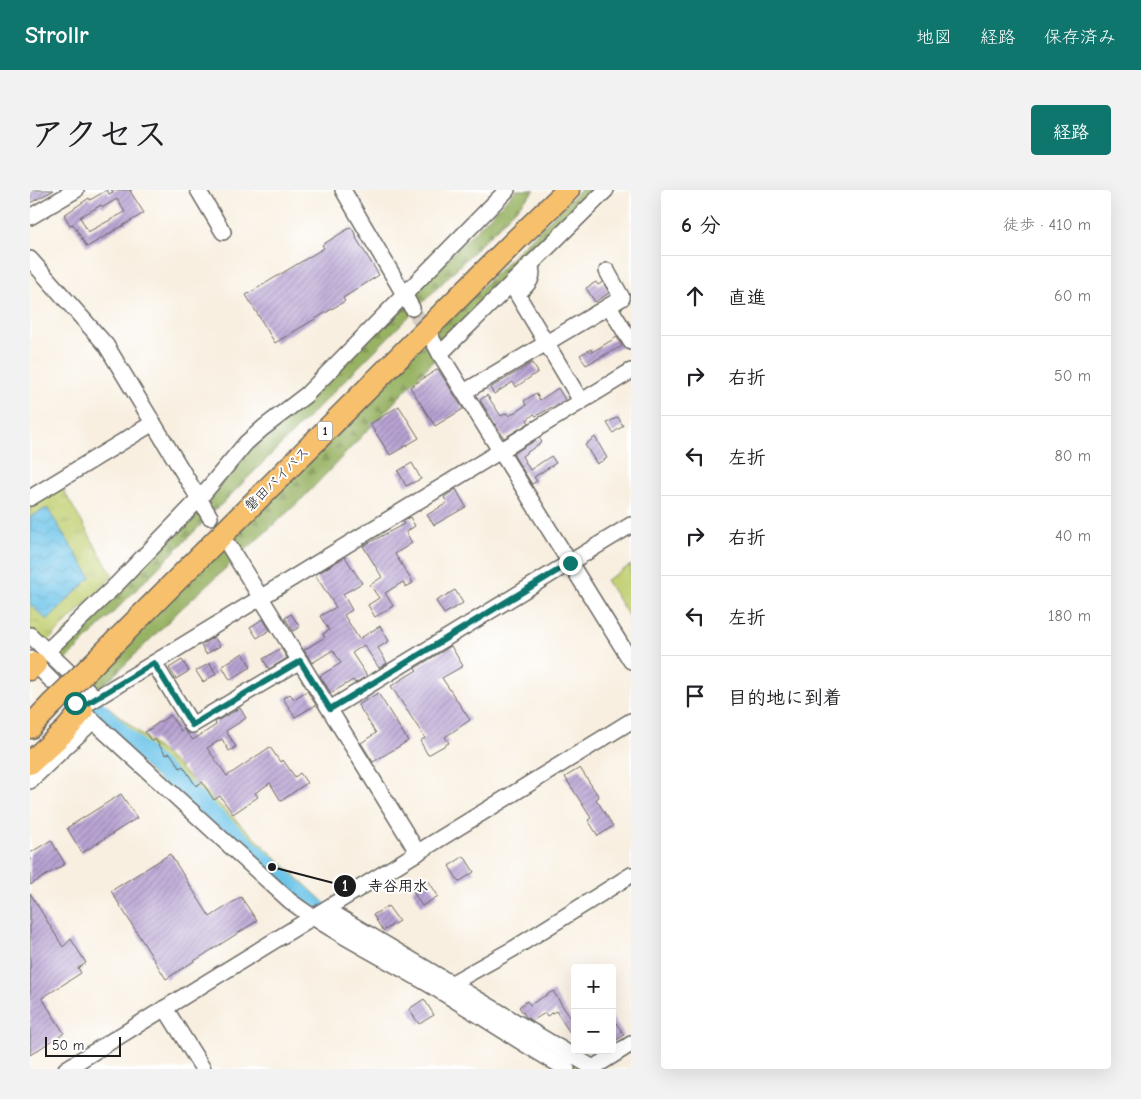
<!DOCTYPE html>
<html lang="ja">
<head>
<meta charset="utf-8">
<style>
	body { margin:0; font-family:"Comic Neue","Klee One",sans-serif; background:#f2f2f2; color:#202124 }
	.controls { position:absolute; right:15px; bottom:15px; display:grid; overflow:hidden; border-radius:5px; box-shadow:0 5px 20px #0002 }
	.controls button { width:45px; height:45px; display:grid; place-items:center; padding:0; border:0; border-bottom:1px solid #e0e0e0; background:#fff; color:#202124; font:25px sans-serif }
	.scale { position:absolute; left:15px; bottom:12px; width:76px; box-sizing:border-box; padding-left:5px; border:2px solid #1c1c1c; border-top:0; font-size:14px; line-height:18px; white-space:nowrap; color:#1c1c1c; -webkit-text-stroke:4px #fff; paint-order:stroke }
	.stop { position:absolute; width:15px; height:15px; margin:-11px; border:4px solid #0f766e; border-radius:50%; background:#fff }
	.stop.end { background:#0f766e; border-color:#fff; box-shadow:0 1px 5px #0008 }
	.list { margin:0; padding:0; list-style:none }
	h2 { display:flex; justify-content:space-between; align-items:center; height:65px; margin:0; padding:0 20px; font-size:21px }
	h2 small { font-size:16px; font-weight:400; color:#757577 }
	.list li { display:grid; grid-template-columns:32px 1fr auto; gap:15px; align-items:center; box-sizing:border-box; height:80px; padding:0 20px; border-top:1px solid #e0e0e0 }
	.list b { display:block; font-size:19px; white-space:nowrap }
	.list em { font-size:16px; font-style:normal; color:#757577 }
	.icon { flex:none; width:28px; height:28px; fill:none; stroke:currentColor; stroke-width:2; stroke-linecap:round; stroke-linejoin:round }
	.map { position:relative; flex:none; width:601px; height:879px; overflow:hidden; border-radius:5px }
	header { display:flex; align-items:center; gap:30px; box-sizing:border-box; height:70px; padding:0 25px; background:#0f766e; color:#fff }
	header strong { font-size:24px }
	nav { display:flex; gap:28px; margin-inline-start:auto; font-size:18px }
	.intro { display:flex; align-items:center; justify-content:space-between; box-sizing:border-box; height:120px; padding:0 30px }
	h1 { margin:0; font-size:35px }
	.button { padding:12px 22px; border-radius:5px; background:#0f766e; color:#fff; font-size:18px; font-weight:700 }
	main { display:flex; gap:30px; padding:0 30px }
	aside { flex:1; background:#fff; border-radius:5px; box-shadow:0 5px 20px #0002 }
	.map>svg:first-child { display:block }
	.grass { fill:url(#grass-tufts); stroke:#6e7646 }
	.forest { fill:url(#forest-firs); stroke:#5a6740 }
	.pitch { fill:#c1cf71; stroke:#6e7646 }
	.water { fill:url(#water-waves); stroke:#447082 }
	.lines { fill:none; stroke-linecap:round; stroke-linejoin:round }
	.river { stroke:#6cc4e9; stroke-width:19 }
	.building { fill:url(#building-hatch); fill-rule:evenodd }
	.minor-tunnel { stroke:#d7cfc3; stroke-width:15; stroke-dasharray:15 8; stroke-linecap:butt }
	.minor-casing { stroke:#696661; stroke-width:18 }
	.highway-casing { stroke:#696661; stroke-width:25 }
	.minor { stroke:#fff; stroke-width:15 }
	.highway { stroke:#f7c06c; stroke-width:22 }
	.highway-bridge-casing { stroke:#696661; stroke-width:25; stroke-linecap:butt }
	.highway-bridge { stroke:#f7c06c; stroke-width:22 }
	.route { stroke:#0f766e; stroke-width:6 }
	.labels { text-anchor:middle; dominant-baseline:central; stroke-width:4; stroke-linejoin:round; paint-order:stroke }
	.shield { fill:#fff; stroke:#606060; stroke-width:1 }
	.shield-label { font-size:12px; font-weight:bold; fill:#1c1c1c }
	.street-label { font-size:14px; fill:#1c1c1c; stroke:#fff }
	.leader { fill:none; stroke:#1c1c1c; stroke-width:2 }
	.callout-dot { fill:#1c1c1c; stroke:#fff; stroke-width:2 }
	.mark-label { font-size:15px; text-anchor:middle; font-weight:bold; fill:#fff }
	.callout-label { font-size:15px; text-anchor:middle; font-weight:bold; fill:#1c1c1c; stroke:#fff; stroke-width:4; stroke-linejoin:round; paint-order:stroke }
</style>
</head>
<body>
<header>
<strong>Strollr</strong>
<nav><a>地図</a><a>経路</a><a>保存済み</a></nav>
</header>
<div class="intro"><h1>アクセス</h1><a class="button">経路</a></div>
<main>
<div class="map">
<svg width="601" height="879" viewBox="0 0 601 879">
	<defs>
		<pattern id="grass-tufts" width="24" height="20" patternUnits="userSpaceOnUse" patternTransform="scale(1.25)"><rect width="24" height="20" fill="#c1cf71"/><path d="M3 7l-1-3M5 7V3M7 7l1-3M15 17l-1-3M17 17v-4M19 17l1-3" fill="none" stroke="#a5b161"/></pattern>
		<pattern id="forest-firs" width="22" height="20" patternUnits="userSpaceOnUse" patternTransform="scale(1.25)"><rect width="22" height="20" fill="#98b263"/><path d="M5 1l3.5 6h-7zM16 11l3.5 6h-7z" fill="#829855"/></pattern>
		<pattern id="water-waves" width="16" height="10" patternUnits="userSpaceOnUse" patternTransform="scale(1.25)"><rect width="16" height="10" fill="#6cc4e9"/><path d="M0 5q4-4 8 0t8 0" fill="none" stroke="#5da8c7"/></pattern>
		<pattern id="building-hatch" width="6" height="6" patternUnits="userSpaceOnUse" patternTransform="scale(1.25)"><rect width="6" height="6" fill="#b8a3d3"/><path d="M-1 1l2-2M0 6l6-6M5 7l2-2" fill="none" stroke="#9584aa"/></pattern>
	</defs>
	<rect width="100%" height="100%" fill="#fff"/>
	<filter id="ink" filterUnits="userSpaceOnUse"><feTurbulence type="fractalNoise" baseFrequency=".02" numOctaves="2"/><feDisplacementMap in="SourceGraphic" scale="10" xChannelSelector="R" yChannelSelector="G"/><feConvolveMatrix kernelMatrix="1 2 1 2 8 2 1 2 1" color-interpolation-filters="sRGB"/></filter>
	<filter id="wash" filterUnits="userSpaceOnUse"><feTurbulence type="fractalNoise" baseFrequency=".0096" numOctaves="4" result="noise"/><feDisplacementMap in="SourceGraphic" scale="20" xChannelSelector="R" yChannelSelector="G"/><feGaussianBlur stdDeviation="1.12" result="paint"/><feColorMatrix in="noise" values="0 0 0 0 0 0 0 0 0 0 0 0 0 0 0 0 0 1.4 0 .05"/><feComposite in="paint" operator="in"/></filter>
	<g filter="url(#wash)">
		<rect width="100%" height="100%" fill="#f8efe0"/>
		<!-- grass -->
		<g class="grass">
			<polygon points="28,291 83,386 12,457 0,444 0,308"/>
			<polygon points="75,514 136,565 299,717 565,879 537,879 282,727 63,531"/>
		</g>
		<!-- forest -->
		<g class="forest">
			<polygon points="486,0 505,0 31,475 16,462 216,253 289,199"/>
			<polygon points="550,0 576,0 410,164 273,308 153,417 63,506 53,497 313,234"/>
		</g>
		<!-- pitch -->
		<polygon class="pitch" points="601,375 601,430 576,390"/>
		<!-- water -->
		<polygon class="water" points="17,318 61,387 17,430 0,414 0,327"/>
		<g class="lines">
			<!-- river -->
			<polyline class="river" points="48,501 103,554 285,717 305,731"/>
		</g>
		<g id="blocks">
			<!-- building -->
			<g class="building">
				<polygon points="0,0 24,0 0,13"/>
				<path d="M77,0L79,4L83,2L81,0H102L100,1L114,23L57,57L43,34L40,35L34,25L59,8L60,10ZM87,9L95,22L58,42L50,27L71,15L73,17Z"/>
				<polygon points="321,37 327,47 326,48 349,85 313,108 315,111 245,153 216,105 294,58 292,55"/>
				<polygon points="566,92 568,95 573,92 579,103 565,112 556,98"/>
				<polygon points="587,147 592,156 556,175 550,165 561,159 562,162"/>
				<polygon points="502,173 508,182 486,197 483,192 464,204 460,198"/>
				<polygon points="408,179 433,219 405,236 380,197"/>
				<polygon points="528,198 535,210 506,226 504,224 497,230 499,233 474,248 450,210 457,205 471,226 477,223 479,226 496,215 494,211 506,203 510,210"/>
				<polygon points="369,216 389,248 360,265 340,234"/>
				<polygon points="588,227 593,236 583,243 577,233"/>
				<polygon points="565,247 577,268 567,274 555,255"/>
				<polygon points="509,248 512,252 492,266 500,280 521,266 526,273 504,287 507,291 502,294 483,264"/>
				<polygon points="382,273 391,289 376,296 368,281"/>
				<polygon points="426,299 436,317 404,335 397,325 417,313 414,307"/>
				<polygon points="380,327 385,336 376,342 382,353 365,364 383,393 376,397 373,392 355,403 363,416 345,427 338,415 349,408 340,395 352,387 333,356 374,334 373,331"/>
				<polygon points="315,367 332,393 313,404 322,420 314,425 329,449 350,436 359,451 348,458 357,473 349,478 334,455 322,463 337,486 325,493 323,490 301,503 290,486 311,473 303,460 282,473 274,460 295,447 293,444 299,440 290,426 306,417 285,385"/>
				<polygon points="425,400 433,413 414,424 406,411"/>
				<polygon points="261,424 270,437 263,441 255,428"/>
				<polygon points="233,429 240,440 227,448 220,437"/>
				<polygon points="184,447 190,456 176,464 171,455"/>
				<polygon points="421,456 433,476 412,488 440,530 415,547 419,553 398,565 390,551 395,548 361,496 387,480 385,478 387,477"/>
				<polygon points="251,458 257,468 239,479 233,469"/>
				<polygon points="213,463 221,477 200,490 192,476"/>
				<polygon points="152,470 159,481 146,489 139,478"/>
				<polygon points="180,473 186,484 173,492 166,481"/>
				<polygon points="277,501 286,515 265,527 253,508 260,504 264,509"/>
				<polygon points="348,503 378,551 343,572 331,553 346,543 328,515"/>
				<polygon points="210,518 216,528 196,541 206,557 199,561 192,549 177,558 197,586 240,557 250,572 253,570 265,587 270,583 277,593 251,611 240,593 225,603 228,607 203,624 190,606 184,610 172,592 166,596 153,576 150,578 140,563 136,565 125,549 122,552 115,542 140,525 151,541 153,539 163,550 186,535 185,532"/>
				<polygon points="550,578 569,607 566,609 583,636 568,646 558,630 561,628 535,587"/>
				<polygon points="91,604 107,628 52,663 37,638"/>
				<polygon points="21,650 35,674 0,695 0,663"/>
				<polygon points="140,664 180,727 211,707 227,731 136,789 81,701"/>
				<polygon points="434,666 444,682 429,692 419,676"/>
				<polygon points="398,690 408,706 392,716 382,700"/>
				<polygon points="0,703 33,757 41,749 56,773 48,778 51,783 12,808 34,843 0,865"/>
				<polygon points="358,716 369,731 353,741 343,725"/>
				<polygon points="523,801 541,829 545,826 545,851 526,821 517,826 515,823 502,831 496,827 489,817 497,811 500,815"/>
				<polygon points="394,809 404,825 389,834 379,819"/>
				<polygon points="582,827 594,845 582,853"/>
			</g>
		</g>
	</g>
	<g filter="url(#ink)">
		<use href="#blocks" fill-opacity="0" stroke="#696661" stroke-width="1"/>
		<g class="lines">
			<!-- minor-tunnel -->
			<polyline class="minor-tunnel" points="382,118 400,146"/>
			<!-- minor casing -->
			<g class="minor-casing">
				<g id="minor">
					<polyline points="168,0 193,42"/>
					<polyline points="313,0 382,118"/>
					<polyline points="0,27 46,0"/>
					<polyline points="0,69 76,155 180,327"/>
					<path d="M500,74C506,89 497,95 487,104L551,211"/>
					<polyline points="579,116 601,152"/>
					<polyline points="402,149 410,164 601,471"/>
					<polyline points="410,164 576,0"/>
					<polyline points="434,202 592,108 577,81"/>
					<polyline points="0,308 123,233"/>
					<polyline points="199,356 388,663"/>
					<polyline points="0,445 66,508"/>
					<polyline points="16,462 86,395 169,309 216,253 233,238 276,205 477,0"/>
					<path d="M0,469L52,521L260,711C307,746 361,771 410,801C453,827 494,855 537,879"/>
					<polyline points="124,473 162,535 270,471"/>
					<polyline points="50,518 601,181"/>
					<polyline points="300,519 601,335"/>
					<polyline points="0,591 63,531"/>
					<polyline points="296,719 565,879"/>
					<polyline points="415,797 483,759 601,685"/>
					<polyline points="135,818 173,879"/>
					<polyline points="36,879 601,531"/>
					<polyline points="561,879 601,854"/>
				</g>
			</g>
			<!-- highway casing -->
			<g class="highway-casing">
				<g id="highway">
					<polyline points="0,479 5,474"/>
					<polyline points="53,484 485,51 538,0"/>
					<polyline points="0,537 22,514"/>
					<polyline points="0,573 36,540 52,521"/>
				</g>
			</g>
			<!-- minor -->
			<use href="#minor" class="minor"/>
			<!-- highway -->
			<use href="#highway" class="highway"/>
			<!-- highway-bridge casing -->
			<g class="highway-bridge-casing">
				<polyline id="highway-bridge" points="22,514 53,484"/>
			</g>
			<!-- highway-bridge -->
			<use href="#highway-bridge" class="highway-bridge"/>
		</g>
	</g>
	<g class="lines" filter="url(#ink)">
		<!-- route -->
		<polyline class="route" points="45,513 50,518 124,473 162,535 270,471 300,519 540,373"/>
	</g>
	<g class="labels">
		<!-- shield labels -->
		<rect class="shield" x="287.5" y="231.5" width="15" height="19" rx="4"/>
		<g class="shield-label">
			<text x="295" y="241">1</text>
		</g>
		<!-- street labels -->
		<g class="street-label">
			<text transform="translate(247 289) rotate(-45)">磐田バイパス</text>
		</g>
	</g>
	<!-- callouts -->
	<path class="leader" d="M242 677L315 696"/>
	<g class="callout-dot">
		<circle cx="242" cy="677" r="5"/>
		<circle cx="315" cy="696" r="12"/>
	</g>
	<g class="mark-label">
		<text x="315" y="701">1</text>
	</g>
	<g class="callout-label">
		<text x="368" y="701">寺谷用水</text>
	</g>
</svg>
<div class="controls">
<button>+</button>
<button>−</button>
</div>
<div class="scale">50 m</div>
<div class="stop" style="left:45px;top:513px"></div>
<div class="stop end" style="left:540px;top:373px"></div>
</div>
<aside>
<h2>6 分<small>徒歩 · 410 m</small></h2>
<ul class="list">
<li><svg class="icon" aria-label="ahead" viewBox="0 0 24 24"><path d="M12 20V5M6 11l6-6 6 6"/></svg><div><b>直進</b></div><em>60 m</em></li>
<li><svg class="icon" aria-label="right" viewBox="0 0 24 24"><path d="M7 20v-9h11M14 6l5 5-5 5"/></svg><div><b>右折</b></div><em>50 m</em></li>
<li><svg class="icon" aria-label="left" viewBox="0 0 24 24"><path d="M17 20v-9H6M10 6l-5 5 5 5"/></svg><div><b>左折</b></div><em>80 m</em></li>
<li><svg class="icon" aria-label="right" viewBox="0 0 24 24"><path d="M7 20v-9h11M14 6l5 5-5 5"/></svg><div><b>右折</b></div><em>40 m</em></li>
<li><svg class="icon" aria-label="left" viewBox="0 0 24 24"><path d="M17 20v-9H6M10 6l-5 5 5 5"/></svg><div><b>左折</b></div><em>180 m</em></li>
<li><svg class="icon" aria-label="arrive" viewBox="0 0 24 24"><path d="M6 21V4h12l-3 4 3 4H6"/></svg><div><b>目的地に到着</b></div></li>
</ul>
</aside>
</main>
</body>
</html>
